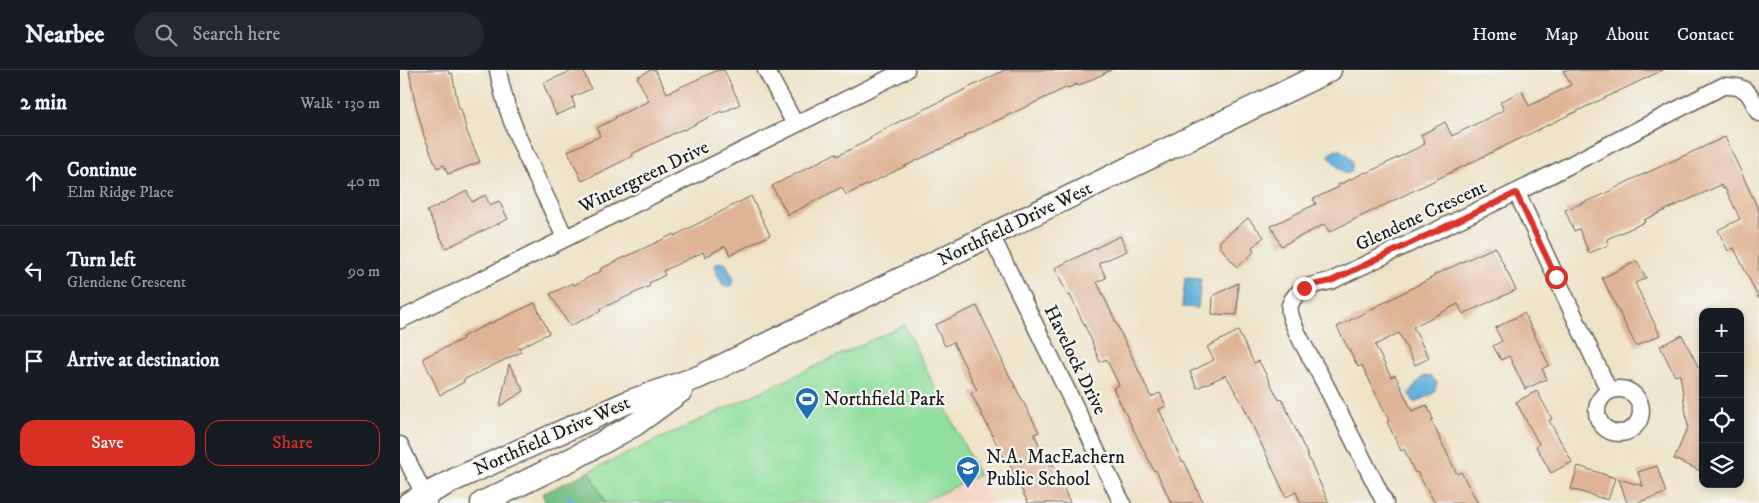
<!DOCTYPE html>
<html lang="en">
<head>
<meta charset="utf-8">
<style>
	body { margin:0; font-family:"IM FELL DW Pica",serif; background:#242831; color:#f1f3f6 }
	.controls { position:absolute; right:15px; bottom:15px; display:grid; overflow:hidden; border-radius:10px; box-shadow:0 2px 8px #0003 }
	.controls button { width:45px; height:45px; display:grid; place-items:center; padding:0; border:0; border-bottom:1px solid #363941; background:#171b24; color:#f1f3f6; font:25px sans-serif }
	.stop { position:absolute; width:15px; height:15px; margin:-11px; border:4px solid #d93025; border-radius:50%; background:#fff }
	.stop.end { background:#d93025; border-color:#fff; box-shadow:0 1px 5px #0008 }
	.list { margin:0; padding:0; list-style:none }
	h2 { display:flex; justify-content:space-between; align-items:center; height:65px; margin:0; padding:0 20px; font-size:21px }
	h2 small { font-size:16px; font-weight:400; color:#9ea1a6 }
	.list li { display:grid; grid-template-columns:32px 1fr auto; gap:15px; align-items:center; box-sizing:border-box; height:90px; padding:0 20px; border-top:1px solid #363941 }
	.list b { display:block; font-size:19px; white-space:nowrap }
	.list p { margin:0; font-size:16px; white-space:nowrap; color:#9ea1a6 }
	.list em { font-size:16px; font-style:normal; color:#9ea1a6 }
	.actions { display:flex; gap:10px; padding:15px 20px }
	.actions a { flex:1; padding:11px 0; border:1px solid #d93025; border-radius:15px; text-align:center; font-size:18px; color:#d93025 }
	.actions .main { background:#d93025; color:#fff }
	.icon { flex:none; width:28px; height:28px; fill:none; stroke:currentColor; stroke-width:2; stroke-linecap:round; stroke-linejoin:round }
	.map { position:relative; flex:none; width:1359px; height:433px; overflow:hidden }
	header { display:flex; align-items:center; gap:30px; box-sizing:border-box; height:70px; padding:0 25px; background:#171b24; border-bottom:1px solid #363941 }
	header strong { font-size:24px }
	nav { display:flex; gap:28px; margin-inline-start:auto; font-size:18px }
	.search { width:350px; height:45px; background:#242831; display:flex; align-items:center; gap:12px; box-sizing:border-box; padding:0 18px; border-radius:28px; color:#9ea1a6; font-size:19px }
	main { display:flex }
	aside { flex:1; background:#171b24 }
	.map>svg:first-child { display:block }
	.built { fill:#f5d2c2 }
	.green { fill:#90df9d; stroke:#567e5c }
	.forest { fill:#74be84; stroke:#486d50 }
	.water { fill:#5faed9; stroke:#3e657a }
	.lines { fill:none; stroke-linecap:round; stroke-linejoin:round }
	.stream { stroke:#5faed9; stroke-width:5.5 }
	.building { fill:#dfb496 }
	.minor-casing { stroke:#666258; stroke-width:19 }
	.secondary-casing { stroke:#666258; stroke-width:25 }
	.minor { stroke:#fff; stroke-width:16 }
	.secondary { stroke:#fff; stroke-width:22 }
	.route { stroke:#d93025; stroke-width:6 }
	.labels { text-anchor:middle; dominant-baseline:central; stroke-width:4.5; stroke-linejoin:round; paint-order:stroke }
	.street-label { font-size:19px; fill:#1c1c1c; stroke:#f6f6f2 }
	.poi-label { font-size:19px; fill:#1c1c1c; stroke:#f6f6f2; text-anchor:start }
</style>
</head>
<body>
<header>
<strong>Nearbee</strong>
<div class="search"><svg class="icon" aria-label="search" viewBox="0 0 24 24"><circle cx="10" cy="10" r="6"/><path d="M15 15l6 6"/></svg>Search here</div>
<nav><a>Home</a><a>Map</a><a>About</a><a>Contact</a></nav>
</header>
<main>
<aside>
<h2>2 min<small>Walk · 130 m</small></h2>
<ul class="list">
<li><svg class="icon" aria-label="ahead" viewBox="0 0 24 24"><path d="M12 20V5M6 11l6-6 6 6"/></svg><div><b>Continue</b><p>Elm Ridge Place</p></div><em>40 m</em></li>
<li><svg class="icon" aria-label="left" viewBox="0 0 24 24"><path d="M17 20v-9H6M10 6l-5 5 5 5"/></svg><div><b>Turn left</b><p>Glendene Crescent</p></div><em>90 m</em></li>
<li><svg class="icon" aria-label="arrive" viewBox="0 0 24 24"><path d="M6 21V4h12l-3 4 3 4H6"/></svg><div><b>Arrive at destination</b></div></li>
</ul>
<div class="actions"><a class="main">Save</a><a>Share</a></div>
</aside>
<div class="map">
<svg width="1359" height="433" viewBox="0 0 1359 433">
	<rect width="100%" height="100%" fill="#f6f6f2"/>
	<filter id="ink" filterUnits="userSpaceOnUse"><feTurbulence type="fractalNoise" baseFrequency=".02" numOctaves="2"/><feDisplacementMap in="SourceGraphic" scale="10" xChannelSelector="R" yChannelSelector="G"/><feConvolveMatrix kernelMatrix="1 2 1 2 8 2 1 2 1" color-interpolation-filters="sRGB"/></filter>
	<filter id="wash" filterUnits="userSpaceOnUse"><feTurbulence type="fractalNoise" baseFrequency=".0096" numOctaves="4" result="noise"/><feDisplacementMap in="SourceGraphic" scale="20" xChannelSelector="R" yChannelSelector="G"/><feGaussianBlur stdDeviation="1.12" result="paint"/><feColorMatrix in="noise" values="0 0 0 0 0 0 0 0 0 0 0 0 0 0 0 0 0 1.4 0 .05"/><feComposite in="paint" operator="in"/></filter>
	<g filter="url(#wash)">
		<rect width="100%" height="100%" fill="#eee3c7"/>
		<!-- built -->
		<polygon class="built" points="579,405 593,433 520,433"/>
		<!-- green -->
		<polygon class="green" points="504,255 579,405 520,433 205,433 190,401"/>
		<!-- forest -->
		<polygon class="forest" points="190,401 205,433 146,433 142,424"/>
		<!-- water -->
		<g class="water">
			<path d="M936,79C948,82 955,90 951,102L947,104C942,103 931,90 929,86L932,81Z"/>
			<polygon points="321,192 326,194 334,209 333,214 328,217 323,215 315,200 316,194"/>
			<polygon points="785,208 801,209 798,238 782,237"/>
			<polygon points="1031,306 1037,313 1034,323 1015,333 1009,324 1022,307"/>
		</g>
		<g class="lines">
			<!-- stream -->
			<polyline class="stream" points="170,428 172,433"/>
		</g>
		<g id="blocks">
			<!-- building -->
			<g class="building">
				<polygon points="9,0 48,0 49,4 52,3 59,39 61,39 67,62 80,92 48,104 44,95 37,98 24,66 14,28"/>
				<polygon points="174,0 183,0 191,19 172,27 175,37 156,45 143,13"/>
				<polygon points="251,0 255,0 267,23 318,0 324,0 340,34 322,43 321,41 284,60 283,59 232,84 233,86 182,111 168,81 200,66 197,58 216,48 215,47 249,31 237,7"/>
				<polygon points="605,0 711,0 678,16 677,14 668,18 668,17 564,66 565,67 446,125 442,117 388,145 372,116 436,83 437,86 471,69 470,68 484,60 484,59"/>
				<polygon points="1163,0 1263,0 1150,54 929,162 925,154 881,176 871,156 916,134 913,129 939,117 938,115 966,102 967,103 1025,74 1021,65 1045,52 1052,66 1104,40 1100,32 1122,21 1129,36 1171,15"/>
				<polygon points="1325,67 1359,141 1359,229 1334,178 1328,181 1318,160 1340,149 1325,118 1323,119 1321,115 1244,150 1245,152 1207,169 1209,175 1189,183 1179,159 1174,161 1165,140 1200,126 1231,110"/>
				<polygon points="67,121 72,132 85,125 90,135 99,131 108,149 46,178 27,141"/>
				<polygon points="351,126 370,165 330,185 325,176 305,187 303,182 263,201 265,205 249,213 250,216 200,239 201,241 170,256 150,224 173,213 174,215 201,201 200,199 274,164 274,166"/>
				<polygon points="848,148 864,167 852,177 854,182 837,197 820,177 820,171"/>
				<polygon points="720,166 727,181 699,193 706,208 697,212 751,327 760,323 766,336 759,339 782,392 784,391 803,433 771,433 756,400 754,401 713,318 719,315 706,289 700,292 692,273 693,273 670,225 668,226 655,198"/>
				<polygon points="1095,177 1116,220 1063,244 1058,234 1013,257 1029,288 1015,295 999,263 975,275 991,307 995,305 1012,341 1027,335 1033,349 1031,350 1057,404 1061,402 1078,433 1035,433 1017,402 1015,403 1004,379 1001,381 987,352 989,351 962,295 958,297 937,257 1035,206 1034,205"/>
				<polygon points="1237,191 1246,208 1235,213 1260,265 1236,276 1202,208"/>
				<polygon points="838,213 837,245 812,244 813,226"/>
				<polygon points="135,233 149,263 119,278 121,282 63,310 64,312 40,325 23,288 63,269 62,267 80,258"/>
				<polygon points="577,236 606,299 639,362 634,364 649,396 653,394 670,433 628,433 609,393 607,394 571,323 577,320 553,272 545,276 535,255"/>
				<polygon points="1124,243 1149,295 1142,299 1147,309 1125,319 1109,286 1101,290 1093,276 1102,271 1095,258"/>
				<polygon points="838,261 854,293 859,291 879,330 882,329 929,433 901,433 896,422 886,427 843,335 826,305 797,318 790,302 814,290 807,277"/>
				<polygon points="1282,265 1303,306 1303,402 1274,389 1288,357 1280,304 1275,306 1260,276"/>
				<polygon points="109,294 124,321 100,336"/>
				<polygon points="1137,321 1152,349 1149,350 1172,392 1151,403 1136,376 1139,374 1116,332"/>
				<polygon points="1178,396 1215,408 1208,430 1171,419"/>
				<polygon points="1257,396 1266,423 1236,433 1227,433 1219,409 1243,416 1238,402"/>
			</g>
		</g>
	</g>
	<g filter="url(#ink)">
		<use href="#blocks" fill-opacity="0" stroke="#666258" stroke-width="1"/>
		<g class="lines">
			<!-- minor casing -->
			<g class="minor-casing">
				<g id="minor">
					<path d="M98,0C108,60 141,113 165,168"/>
					<polyline points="366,0 395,54"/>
					<polyline points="1117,123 1209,321"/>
					<polyline points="591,165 722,433"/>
					<polyline points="0,250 506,0"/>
					<circle cx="1219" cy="341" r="22"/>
					<polyline points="0,375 28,433"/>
					<path d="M985,433C965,393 945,353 925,314C916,296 904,278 896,260C893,252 888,243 890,235C896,217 916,214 931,211L1127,117L1323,16C1348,15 1349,23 1359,43"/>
				</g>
			</g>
			<!-- secondary casing -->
			<g class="secondary-casing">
				<g id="secondary">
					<polyline points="9,433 56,409 228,332 299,307 930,0"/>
					<polyline points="82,433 176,387 236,354 281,321"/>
				</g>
			</g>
			<!-- minor -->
			<use href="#minor" class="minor"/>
			<!-- secondary -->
			<use href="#secondary" class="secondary"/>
		</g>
	</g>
	<g class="lines" filter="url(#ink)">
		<!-- route -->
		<polyline class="route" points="904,218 917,214 931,211 1116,123 1156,207"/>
	</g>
	<!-- icons -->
	<defs>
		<g id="stadium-pin" transform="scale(1.25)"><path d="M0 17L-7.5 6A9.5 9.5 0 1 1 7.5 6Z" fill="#1f6fb2" stroke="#f6f6f2"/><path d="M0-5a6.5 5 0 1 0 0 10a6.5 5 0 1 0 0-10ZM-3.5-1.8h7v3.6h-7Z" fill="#fff"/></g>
		<g id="school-pin" transform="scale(1.25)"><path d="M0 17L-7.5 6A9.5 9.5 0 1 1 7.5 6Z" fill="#1f6fb2" stroke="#f6f6f2"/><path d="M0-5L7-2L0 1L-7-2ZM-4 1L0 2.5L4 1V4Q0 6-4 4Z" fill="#fff"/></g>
	</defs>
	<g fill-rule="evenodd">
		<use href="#stadium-pin" x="407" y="329"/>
		<use href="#school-pin" x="568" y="398"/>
	</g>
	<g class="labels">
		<!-- street labels -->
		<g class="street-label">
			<text transform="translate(244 107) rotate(-26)">Wintergreen Drive</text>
			<text transform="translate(1021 146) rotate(-25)">Glendene Crescent</text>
			<text transform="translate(615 154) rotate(-26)">Northfield Drive West</text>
			<text transform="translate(675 290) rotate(64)">Havelock Drive</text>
			<text transform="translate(152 366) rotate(-24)">Northfield Drive West</text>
		</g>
		<!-- poi labels -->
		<g class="poi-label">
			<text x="424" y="329">Northfield Park</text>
			<text x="586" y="387">N.A. MacEachern<tspan x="586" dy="22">Public School</tspan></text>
		</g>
	</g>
</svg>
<div class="controls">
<button>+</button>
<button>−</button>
<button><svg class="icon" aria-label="locate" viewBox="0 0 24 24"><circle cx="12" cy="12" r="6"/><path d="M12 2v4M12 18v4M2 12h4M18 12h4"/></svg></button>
<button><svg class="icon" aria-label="layers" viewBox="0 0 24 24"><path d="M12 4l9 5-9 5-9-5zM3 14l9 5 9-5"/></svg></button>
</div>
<div class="stop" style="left:1156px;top:207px"></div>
<div class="stop end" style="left:904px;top:218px"></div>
</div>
</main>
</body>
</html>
